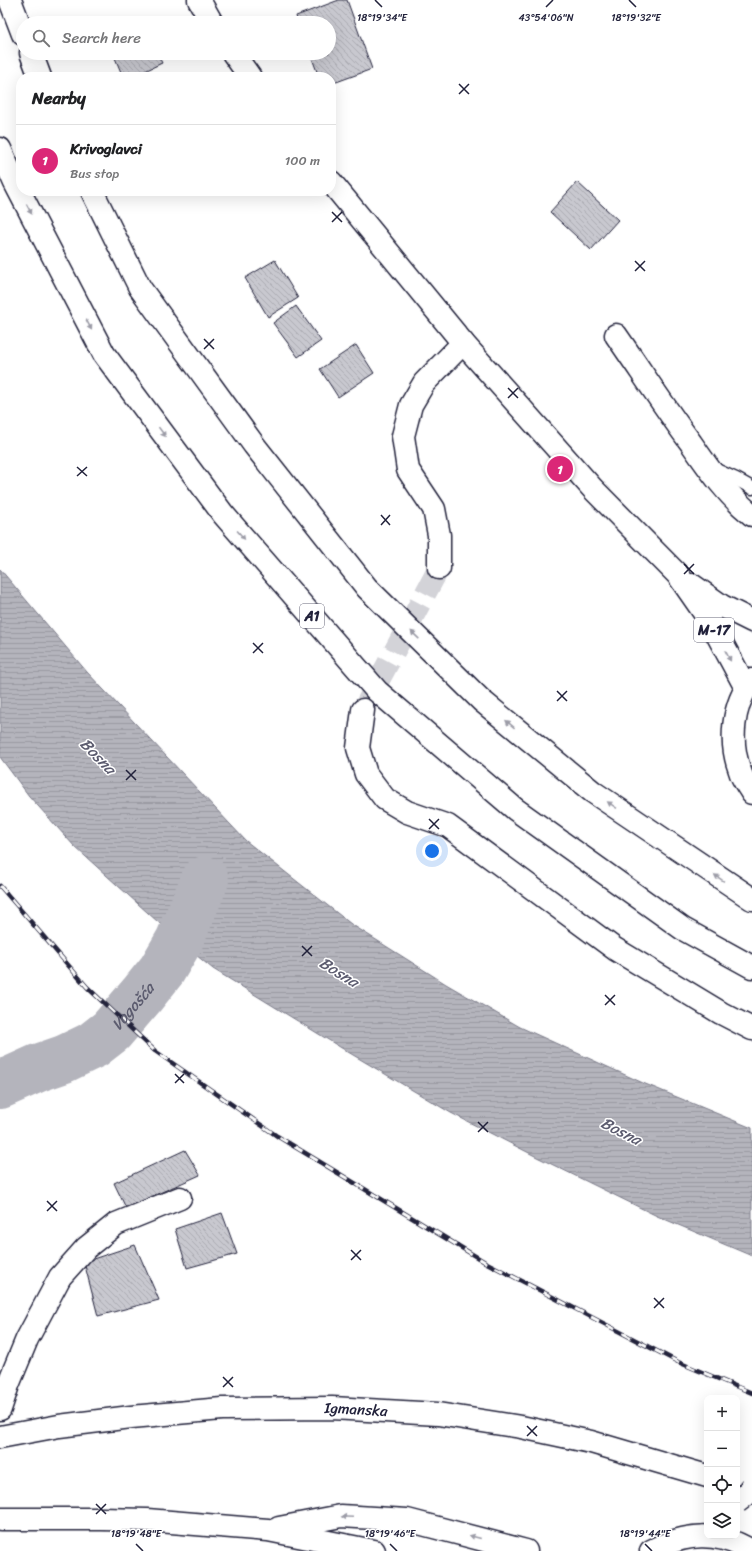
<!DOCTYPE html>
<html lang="en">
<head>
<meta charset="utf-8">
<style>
	body { margin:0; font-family:Sriracha,sans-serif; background:#f6f6f6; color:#202124 }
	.controls { position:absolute; right:12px; bottom:12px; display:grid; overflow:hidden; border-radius:8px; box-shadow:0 4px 16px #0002 }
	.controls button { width:36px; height:36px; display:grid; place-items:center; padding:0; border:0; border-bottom:1px solid #e0e0e0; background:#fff; color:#202124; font:20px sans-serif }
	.you { position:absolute; left:432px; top:851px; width:14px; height:14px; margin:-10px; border:3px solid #fff; border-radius:50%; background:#1a73e8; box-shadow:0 0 0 6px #1a73e833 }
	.badge { display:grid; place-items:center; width:26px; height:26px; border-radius:50%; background:#db2777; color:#fff; font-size:13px; font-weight:700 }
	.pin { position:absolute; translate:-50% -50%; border:2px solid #fff; box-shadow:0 1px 4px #0006 }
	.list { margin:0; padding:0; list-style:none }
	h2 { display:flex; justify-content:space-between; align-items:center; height:52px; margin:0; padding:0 16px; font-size:17px }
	h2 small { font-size:13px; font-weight:400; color:#757577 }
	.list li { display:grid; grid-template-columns:26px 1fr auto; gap:12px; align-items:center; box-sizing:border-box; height:72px; padding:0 16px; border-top:1px solid #e0e0e0 }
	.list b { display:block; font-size:15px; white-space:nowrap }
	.list p { margin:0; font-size:13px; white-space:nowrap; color:#757577 }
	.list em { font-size:13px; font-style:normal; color:#757577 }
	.icon { flex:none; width:22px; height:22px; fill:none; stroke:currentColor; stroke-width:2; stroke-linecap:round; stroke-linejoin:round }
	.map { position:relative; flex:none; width:752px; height:1551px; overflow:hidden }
	.search { position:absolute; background:#fff; box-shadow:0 4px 16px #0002; left:16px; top:16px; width:320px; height:44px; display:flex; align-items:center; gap:10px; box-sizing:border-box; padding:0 14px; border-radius:22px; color:#757577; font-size:15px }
	.panel { position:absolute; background:#fff; box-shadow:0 4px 16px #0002; left:16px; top:72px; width:320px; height:124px; border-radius:16px }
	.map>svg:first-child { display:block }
	.water { fill:url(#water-rules); stroke:#7a7a88 }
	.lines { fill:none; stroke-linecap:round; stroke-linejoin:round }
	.river { stroke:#b4b4bc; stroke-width:48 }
	.building { fill:url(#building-back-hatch); stroke:#22223b }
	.street-tunnel { stroke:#d3d3d8; stroke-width:22; stroke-dasharray:22 11; stroke-linecap:butt }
	.lane-casing { stroke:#22223b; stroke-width:15 }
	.street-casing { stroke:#22223b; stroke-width:25 }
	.primary-casing { stroke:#22223b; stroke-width:25 }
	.highway-casing { stroke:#22223b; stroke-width:25 }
	.lane { stroke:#fff; stroke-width:12 }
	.street { stroke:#fff; stroke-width:22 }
	.primary { stroke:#fff; stroke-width:22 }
	.highway { stroke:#fff; stroke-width:22 }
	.rail-casing { stroke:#22223b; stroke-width:4.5 }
	.rail { stroke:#fff; stroke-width:3; stroke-dasharray:9; stroke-linecap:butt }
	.primary-bridge-casing { stroke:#22223b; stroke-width:25; stroke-linecap:butt }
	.primary-bridge { stroke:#fff; stroke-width:22 }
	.oneway { fill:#9c9ca7 }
	.ticks { fill:none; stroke:#22223b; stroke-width:1.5 }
	.labels { text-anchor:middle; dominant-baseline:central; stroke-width:3; stroke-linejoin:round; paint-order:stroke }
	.shield { fill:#fff; stroke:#646476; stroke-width:1 }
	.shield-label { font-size:14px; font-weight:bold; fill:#22223b }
	.street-label { font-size:15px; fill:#22223b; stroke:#fff }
	.water-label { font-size:16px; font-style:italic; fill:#5c5c6f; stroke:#fff }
	.ticks-label { font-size:10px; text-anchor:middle; fill:#22223b; stroke:#fff; stroke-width:3; stroke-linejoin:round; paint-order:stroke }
</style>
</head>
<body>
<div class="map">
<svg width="752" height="1551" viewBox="0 0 752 1551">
	<defs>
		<pattern id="water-rules" width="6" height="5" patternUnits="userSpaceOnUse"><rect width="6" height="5" fill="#b4b4bc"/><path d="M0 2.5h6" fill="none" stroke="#9a9aa2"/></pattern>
		<pattern id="building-back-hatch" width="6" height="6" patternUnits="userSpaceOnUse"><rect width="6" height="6" fill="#c8c8cf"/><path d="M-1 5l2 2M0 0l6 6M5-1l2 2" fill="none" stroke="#acacb3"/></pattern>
	</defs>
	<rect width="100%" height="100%" fill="#fff"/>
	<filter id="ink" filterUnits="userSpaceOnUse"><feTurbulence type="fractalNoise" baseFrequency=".025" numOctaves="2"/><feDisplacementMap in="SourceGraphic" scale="8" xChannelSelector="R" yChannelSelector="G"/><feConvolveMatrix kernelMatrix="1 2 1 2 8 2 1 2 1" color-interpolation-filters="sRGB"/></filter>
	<g filter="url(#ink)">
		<!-- water -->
		<polygon class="water" points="0,569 87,672 246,841 351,924 446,984 520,1027 643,1083 752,1128 752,1256 657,1216 537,1157 451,1113 348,1052 213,969 179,941 75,847 29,796 0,757"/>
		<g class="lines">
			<!-- river -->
			<path class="river" id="s1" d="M0,1085L38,1068L64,1059L93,1045L111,1031L142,995L162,970L179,941L205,880"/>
		</g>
		<!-- building -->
		<g class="building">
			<polygon points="339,0 347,0 372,69 331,84 331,77 319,77 310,53 329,53 329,23 298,23 296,16"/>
			<polygon points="113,53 157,53 162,63 132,77 123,77"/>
			<polygon points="577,182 618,220 591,250 550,212"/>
			<polygon points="275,260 298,298 268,317 245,278"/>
			<polygon points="296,306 321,341 298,357 273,323"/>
			<polygon points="356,345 374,373 338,397 320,369"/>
			<polygon points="185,1150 200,1175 126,1208 114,1183"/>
			<polygon points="222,1213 237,1254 187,1268 175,1229"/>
			<polygon points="135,1245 159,1300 98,1316 84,1262"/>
		</g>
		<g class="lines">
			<!-- street-tunnel -->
			<polyline class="street-tunnel" points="363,710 439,568"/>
			<!-- lane casing -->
			<g class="lane-casing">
				<polyline id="lane" points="714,469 736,479 752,488"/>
			</g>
			<!-- street casing -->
			<g class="street-casing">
				<g id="street">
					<path d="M616,335C641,371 665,408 691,443C709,469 727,495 752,515"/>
					<polyline points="439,568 439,535 434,509 408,470 403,436 411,405 424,383 463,343"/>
					<polyline points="363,710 358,748 366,774 385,799 407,812 448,826 615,949 721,1013 752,1029"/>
					<polyline points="0,1409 8,1385 27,1339 60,1277 86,1248 116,1224 180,1198"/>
					<path id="s2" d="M0,1437L59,1426L131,1417L222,1409L332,1408L438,1414L521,1427L591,1442L707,1476"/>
				</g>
			</g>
			<!-- primary casing -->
			<g class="primary-casing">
				<g id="primary">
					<polyline points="199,0 212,23"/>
					<polyline points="233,53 250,77"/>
					<polyline points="331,182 463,343 593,489 678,575 710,621 746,688"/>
					<polyline points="692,585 722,606 752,621"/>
					<path d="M752,680C732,705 729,742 740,771C742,779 748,786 752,793"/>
					<polyline points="0,1519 101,1519 147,1520 268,1530 374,1551"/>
					<polyline points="279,1528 341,1516 407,1520 526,1551"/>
					<path d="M651,1551C685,1533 717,1530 751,1551"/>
				</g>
			</g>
			<!-- highway casing -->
			<g class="highway-casing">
				<g id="highway">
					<polyline points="10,0 23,34"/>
					<polyline points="31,53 40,77"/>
					<polyline points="0,149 15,183 104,354 223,514 377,691 515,809 683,929 752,967"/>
					<polyline points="92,191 140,288 254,445 367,588 482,701 593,792 752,899"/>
				</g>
			</g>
			<!-- lane -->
			<use href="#lane" class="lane"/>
			<!-- street -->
			<use href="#street" class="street"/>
			<!-- primary -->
			<use href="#primary" class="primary"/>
			<!-- highway -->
			<use href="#highway" class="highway"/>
			<!-- rail casing -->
			<g class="rail-casing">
				<polyline id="rail" points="0,886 87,987 155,1051 277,1136 485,1262 678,1362 752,1393"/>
			</g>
			<!-- rail -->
			<use href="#rail" class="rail"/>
			<!-- primary-bridge casing -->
			<g class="primary-bridge-casing">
				<polyline id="primary-bridge" points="737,1502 746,1495 752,1486"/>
			</g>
			<!-- primary-bridge -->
			<use href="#primary-bridge" class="primary-bridge"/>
		</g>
		<!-- one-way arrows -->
		<defs><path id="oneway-solid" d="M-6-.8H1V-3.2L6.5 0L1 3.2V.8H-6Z"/></defs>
		<g class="oneway">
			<use href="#oneway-solid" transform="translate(29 209) rotate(62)"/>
			<use href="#oneway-solid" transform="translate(89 325) rotate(62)"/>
			<use href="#oneway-solid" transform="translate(162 432) rotate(54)"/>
			<use href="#oneway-solid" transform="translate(241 535) rotate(49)"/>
			<use href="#oneway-solid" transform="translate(415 635) rotate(-136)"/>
			<use href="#oneway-solid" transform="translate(728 656) rotate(62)"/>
			<use href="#oneway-solid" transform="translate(510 724) rotate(-140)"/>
			<use href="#oneway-solid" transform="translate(612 805) rotate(-146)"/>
			<use href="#oneway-solid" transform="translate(719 878) rotate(-146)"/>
			<use href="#oneway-solid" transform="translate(347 1517) rotate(-178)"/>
			<use href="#oneway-solid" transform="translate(475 1537) rotate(-165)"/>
		</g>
	</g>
	<!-- ticks -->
	<path class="ticks" d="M375,0L382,7M629,0L636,7M546,7L553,0M459,84L469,94M459,94L469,84M332,212L342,222M332,222L342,212M635,261L645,271M635,271L645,261M204,339L214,349M204,349L214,339M508,388L518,398M508,398L518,388M77,467L87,476M77,476L87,467M381,515L390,525M381,525L390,515M684,564L694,574M684,574L694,564M253,643L263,653M253,653L263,643M557,691L567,701M557,701L567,691M126,770L136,780M126,780L136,770M429,819L439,829M429,829L439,819M302,946L312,956M302,956L312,946M605,995L615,1005M605,1005L615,995M175,1074L184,1083M175,1083L184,1074M478,1122L488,1132M478,1132L488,1122M47,1201L57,1211M47,1211L57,1201M351,1250L361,1260M351,1260L361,1250M654,1298L664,1308M654,1308L664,1298M223,1377L233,1387M223,1387L233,1377M527,1426L537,1436M527,1436L537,1426M96,1504L106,1514M96,1514L106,1504M136,1544L143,1551M390,1544L397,1551M645,1544L652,1551"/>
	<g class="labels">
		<!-- shield labels -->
		<g class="shield">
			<rect x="300" y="604" width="24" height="24" rx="3"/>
			<rect x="694" y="618" width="40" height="24" rx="3"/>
		</g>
		<g class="shield-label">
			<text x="312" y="616">A1</text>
			<text x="714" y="630">M-17</text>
		</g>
		<!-- street labels -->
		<g class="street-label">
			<text stroke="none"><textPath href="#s2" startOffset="358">Igmanska</textPath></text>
		</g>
		<!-- water labels -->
		<g class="water-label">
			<text transform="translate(98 756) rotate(46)">Bosna</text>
			<text transform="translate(339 972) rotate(32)">Bosna</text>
			<text stroke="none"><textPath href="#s1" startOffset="157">Vogošća</textPath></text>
			<text transform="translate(621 1131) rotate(27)">Bosna</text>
		</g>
	</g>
	<g class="ticks-label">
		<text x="382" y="21">18°19'34"E</text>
		<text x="546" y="21">43°54'06"N</text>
		<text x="636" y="21">18°19'32"E</text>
		<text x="136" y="1537">18°19'48"E</text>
		<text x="390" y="1537">18°19'46"E</text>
		<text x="645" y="1537">18°19'44"E</text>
	</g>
</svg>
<div class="controls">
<button>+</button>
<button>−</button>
<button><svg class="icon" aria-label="locate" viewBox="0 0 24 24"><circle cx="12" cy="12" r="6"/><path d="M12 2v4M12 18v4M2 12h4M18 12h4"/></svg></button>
<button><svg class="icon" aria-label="layers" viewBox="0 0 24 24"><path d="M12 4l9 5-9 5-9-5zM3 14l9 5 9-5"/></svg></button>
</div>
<div class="you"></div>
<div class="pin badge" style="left:560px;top:469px">1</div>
<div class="search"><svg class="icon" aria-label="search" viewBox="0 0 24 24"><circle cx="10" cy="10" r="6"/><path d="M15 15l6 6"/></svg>Search here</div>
<section class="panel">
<h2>Nearby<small></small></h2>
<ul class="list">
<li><span class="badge">1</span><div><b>Krivoglavci</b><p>Bus stop</p></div><em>100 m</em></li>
</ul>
</section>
</div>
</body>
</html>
